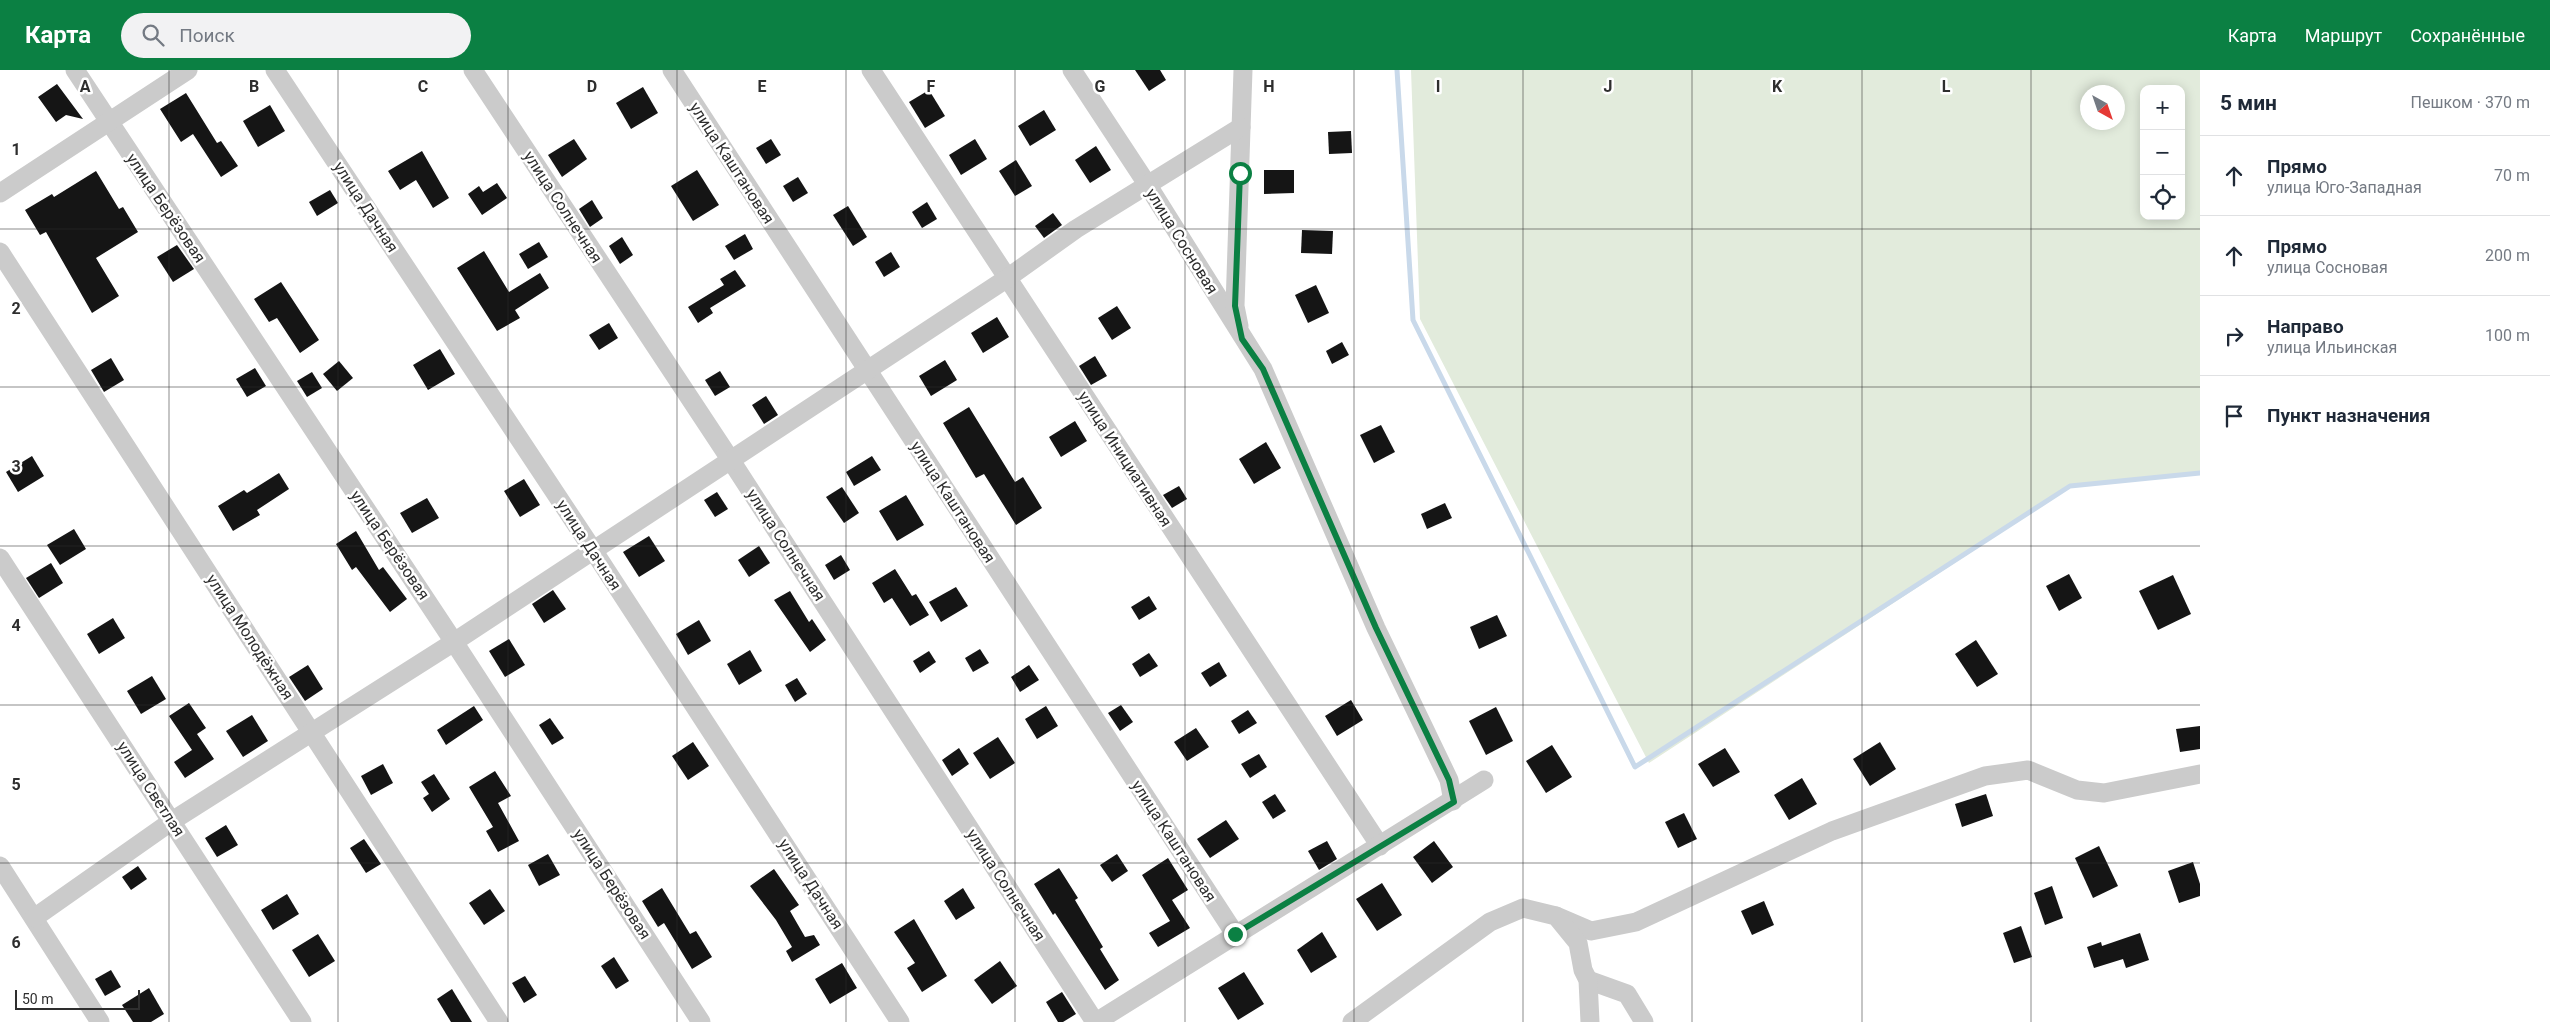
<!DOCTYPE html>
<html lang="ru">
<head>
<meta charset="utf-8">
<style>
	body { margin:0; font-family:Roboto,sans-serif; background:#f2f2f3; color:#1f2937 }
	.controls { position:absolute; right:15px; top:15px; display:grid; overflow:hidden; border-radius:10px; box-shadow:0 2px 12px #0003 }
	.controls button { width:45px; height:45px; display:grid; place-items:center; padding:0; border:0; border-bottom:1px solid #e0e1e3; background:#fff; color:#1f2937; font:25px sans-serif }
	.compass { position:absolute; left:2080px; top:15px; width:45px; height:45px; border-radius:50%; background:#fff; box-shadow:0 2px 12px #0003; rotate:140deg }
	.scale { position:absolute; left:15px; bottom:12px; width:125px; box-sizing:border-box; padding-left:5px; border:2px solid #2e2e2e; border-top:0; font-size:14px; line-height:18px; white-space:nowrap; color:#2e2e2e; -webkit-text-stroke:4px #fff; paint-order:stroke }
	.stop { position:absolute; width:15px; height:15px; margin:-11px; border:4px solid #0b8043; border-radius:50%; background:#fff }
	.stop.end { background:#0b8043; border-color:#fff; box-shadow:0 1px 5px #0008 }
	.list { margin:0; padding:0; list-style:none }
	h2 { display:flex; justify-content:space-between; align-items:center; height:65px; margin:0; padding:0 20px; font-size:21px }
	h2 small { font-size:16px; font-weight:400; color:#747a83 }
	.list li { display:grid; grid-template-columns:32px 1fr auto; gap:15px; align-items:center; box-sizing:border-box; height:80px; padding:0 20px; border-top:1px solid #e0e1e3 }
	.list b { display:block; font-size:19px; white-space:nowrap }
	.list p { margin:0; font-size:16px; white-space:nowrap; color:#747a83 }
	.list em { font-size:16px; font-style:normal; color:#747a83 }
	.icon { flex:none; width:28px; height:28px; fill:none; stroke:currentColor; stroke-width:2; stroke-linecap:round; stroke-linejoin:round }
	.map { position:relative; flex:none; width:2200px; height:952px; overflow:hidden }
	header { display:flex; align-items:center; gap:30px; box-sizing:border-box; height:70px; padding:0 25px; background:#0b8043; color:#fff }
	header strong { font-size:24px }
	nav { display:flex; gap:28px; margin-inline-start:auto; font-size:18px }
	.search { width:350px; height:45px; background:#f2f2f3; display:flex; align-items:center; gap:12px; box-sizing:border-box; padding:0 18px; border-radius:28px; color:#747a83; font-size:19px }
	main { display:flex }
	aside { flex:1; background:#fff }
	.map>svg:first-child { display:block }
	.green { fill:#e2ebdc; fill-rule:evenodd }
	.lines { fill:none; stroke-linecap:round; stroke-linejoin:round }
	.stream { stroke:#c9d9ea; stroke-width:5 }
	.building { fill:#151515 }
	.street { stroke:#cbcbcb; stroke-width:19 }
	.route { stroke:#0b8043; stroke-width:6 }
	.grid { fill:none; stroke:#2e2e2e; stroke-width:1; stroke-opacity:0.55 }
	.labels { text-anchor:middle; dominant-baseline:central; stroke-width:5; stroke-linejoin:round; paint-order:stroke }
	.street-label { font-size:16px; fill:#2e2e2e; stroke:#fff }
	.grid-label { font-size:16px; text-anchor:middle; font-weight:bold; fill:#2e2e2e; stroke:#fff; stroke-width:5; stroke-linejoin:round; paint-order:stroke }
</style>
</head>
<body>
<header>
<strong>Карта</strong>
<div class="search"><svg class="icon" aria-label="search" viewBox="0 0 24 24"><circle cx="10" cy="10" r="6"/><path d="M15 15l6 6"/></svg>Поиск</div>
<nav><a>Карта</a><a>Маршрут</a><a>Сохранённые</a></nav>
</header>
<main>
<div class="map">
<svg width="2200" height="952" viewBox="0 0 2200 952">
	<rect width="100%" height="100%" fill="#fff"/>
	<!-- green -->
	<path class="green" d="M1411,0H2200V403L2072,416L1649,693L1420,249ZM2144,19H2181V146H2144ZM2088,22H2118V52H2088Z"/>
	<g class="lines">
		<!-- stream -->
		<polyline class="stream" points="1397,0 1413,250 1635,697 2070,416 2200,403"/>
	</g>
	<!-- building -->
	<g class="building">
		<polygon points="1135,0 1160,0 1166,10 1149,21"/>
		<polygon points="57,14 83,49 66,45 56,52 38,27"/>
		<polygon points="643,17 658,43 631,59 616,33"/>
		<polygon points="929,20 945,46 925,58 909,32"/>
		<polygon points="186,23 217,73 221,71 238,96 221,107 193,64 181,72 160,39"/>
		<polygon points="270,35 285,61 258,77 243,51"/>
		<polygon points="1044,40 1056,60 1030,76 1018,56"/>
		<polygon points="1351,61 1352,83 1329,84 1328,62"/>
		<polygon points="574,69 587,89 562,107 548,85"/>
		<polygon points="771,69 781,85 766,94 756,78"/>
		<polygon points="975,69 987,89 961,105 949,85"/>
		<polygon points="1096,76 1111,100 1090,113 1075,90"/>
		<polygon points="422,81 449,128 433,138 416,110 400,120 388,101"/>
		<polygon points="1016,90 1032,116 1015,126 999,101"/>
		<polygon points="697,100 719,135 693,151 671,116"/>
		<polygon points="1264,100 1294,100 1294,123 1264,124"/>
		<polygon points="96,101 119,139 123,137 138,162 96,188 119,226 92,243 46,162 40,165 25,140 52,124 54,127"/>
		<polygon points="798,107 808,123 793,132 783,116"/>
		<polygon points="497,113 507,128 482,145 468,124 479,116 483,122"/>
		<polygon points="330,120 338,133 317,146 309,132"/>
		<polygon points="592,130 603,148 590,157 579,139"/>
		<polygon points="927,132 937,149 922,158 912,142"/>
		<polygon points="848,136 867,167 853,176 833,145"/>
		<polygon points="1053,143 1062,155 1044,168 1035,156"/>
		<polygon points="1302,160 1333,161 1332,184 1301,183"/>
		<polygon points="745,164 753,179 734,190 725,176"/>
		<polygon points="622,167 633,185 620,194 609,176"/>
		<polygon points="539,172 548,187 528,199 519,184"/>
		<polygon points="177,175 194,199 173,212 157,187"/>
		<polygon points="484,181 509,222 540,203 549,218 515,240 520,248 497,261 457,198"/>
		<polygon points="891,182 900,197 884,207 875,192"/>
		<polygon points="735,200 746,216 710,238 713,243 698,253 688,237 724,215 720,209"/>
		<polygon points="281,212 319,270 300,283 277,248 269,252 254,229"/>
		<polygon points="1316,215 1329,243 1308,253 1295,225"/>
		<polygon points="1117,236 1131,258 1112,270 1098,248"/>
		<polygon points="997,247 1009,267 983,283 971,263"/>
		<polygon points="609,253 618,268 599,280 589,265"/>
		<polygon points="1342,272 1349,285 1332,294 1326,281"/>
		<polygon points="440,279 455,304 428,320 413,295"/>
		<polygon points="1095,286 1107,306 1091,315 1079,296"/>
		<polygon points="111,288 124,310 104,322 91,300"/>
		<polygon points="945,290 957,310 931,326 919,306"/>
		<polygon points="339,291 353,308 337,321 323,304"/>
		<polygon points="255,298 266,316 247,327 236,309"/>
		<polygon points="720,301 730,317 715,326 705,310"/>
		<polygon points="312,302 322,318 307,327 297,311"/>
		<polygon points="766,326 778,345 764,354 752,335"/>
		<polygon points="969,337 1015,412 1023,407 1042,438 1016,455 984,404 976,408 943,353"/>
		<polygon points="1075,351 1087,371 1061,387 1049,367"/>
		<polygon points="1381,355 1395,382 1374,393 1360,365"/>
		<polygon points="1266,372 1281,398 1254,414 1239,389"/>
		<polygon points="32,386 44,406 18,422 6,402"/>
		<polygon points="872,386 881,400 854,416 846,402"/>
		<polygon points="279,403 289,419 257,440 260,445 233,461 218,436 244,420 247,423"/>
		<polygon points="524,409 540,435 520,447 504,421"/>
		<polygon points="1179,416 1187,429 1172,438 1163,425"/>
		<polygon points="842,417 859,443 844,453 826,427"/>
		<polygon points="717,422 728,439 715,447 704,430"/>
		<polygon points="906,425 924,455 897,471 879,441"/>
		<polygon points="427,428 439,448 412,463 400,443"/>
		<polygon points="1445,433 1452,448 1427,459 1421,444"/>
		<polygon points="74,459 86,479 60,495 47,475"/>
		<polygon points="356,461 379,500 383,497 407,529 390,542 356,497 352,500 336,474"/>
		<polygon points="649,466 665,491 639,507 623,482"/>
		<polygon points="759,476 770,493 749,507 738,490"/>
		<polygon points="841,485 850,500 834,510 825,495"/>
		<polygon points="51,493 63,513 39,528 26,508"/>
		<polygon points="895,499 912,526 916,524 929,545 910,556 892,528 884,533 872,513"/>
		<polygon points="2069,504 2082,528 2059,541 2046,516"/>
		<polygon points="2173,505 2191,544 2158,560 2139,521"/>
		<polygon points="956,517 968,536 941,552 929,532"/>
		<polygon points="553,520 566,539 544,553 532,534"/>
		<polygon points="790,521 809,552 812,549 826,570 810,582 774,530"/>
		<polygon points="1149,526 1157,539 1139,550 1131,537"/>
		<polygon points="1497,545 1507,566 1479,579 1470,557"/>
		<polygon points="113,548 125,568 99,584 87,564"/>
		<polygon points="699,550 711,571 688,585 676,564"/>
		<polygon points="509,569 525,595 505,607 489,581"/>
		<polygon points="1976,570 1998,604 1977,617 1955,584"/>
		<polygon points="980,579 989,593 973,602 965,588"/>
		<polygon points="750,580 762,601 739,615 727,594"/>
		<polygon points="929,581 936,592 920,603 913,591"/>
		<polygon points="1149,583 1158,596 1140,607 1132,594"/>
		<polygon points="1219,592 1227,606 1210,617 1201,603"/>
		<polygon points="308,595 323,619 305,631 289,607"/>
		<polygon points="1029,595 1039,610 1020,622 1011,607"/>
		<polygon points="152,606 166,629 141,644 127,621"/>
		<polygon points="797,608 807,624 795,632 785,615"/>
		<polygon points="1351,630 1363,650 1337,666 1325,646"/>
		<polygon points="189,633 206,658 197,664 214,689 185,708 174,692 192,680 169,646"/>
		<polygon points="1121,635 1133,652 1120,661 1108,643"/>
		<polygon points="474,636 483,650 446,675 437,660"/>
		<polygon points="1046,636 1058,656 1037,669 1025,649"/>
		<polygon points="1496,637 1513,671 1486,685 1469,651"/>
		<polygon points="1248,640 1257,653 1239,664 1231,651"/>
		<polygon points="252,645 268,671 243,687 226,661"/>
		<polygon points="550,648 564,668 552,675 539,655"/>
		<polygon points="2200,656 2200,679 2180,682 2176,659"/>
		<polygon points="1196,658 1209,677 1187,691 1174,672"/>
		<polygon points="998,667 1015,693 990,709 973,683"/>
		<polygon points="693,672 709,696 688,710 672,686"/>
		<polygon points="1880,672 1896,699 1870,716 1853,689"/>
		<polygon points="1552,675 1572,707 1546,723 1526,691"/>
		<polygon points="959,678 969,694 952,706 942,690"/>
		<polygon points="1725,678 1740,702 1713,717 1698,694"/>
		<polygon points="1259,684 1267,697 1250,708 1241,694"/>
		<polygon points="383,694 393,713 371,725 361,706"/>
		<polygon points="495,701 511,726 498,733 519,771 498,782 486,761 493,757 469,717"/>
		<polygon points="434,704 450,729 432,742 423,728 429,724 421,712"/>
		<polygon points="1802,708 1817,734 1789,750 1774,725"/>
		<polygon points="1275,724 1286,741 1273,749 1262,732"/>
		<polygon points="1986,724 1993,746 1962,757 1955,734"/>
		<polygon points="1684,743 1697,769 1678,778 1665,752"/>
		<polygon points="1226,750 1239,769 1210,788 1197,769"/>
		<polygon points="226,755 238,775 217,787 205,768"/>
		<polygon points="364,769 381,794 366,803 350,778"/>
		<polygon points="1327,771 1337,789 1319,800 1308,781"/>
		<polygon points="1434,771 1453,797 1432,813 1413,787"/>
		<polygon points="2099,776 2118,816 2093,828 2075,788"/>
		<polygon points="548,784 560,805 539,816 528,795"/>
		<polygon points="1117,784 1128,801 1112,812 1100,795"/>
		<polygon points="1168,788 1188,820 1172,830 1190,858 1158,877 1149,863 1170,851 1142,805"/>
		<polygon points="2193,792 2200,814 2200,826 2179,833 2168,801"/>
		<polygon points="138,796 147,809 131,820 122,807"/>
		<polygon points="1059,798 1078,828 1075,830 1103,877 1100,879 1119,910 1105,920 1055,843 1053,845 1034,814"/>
		<polygon points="774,799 799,835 790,841 805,867 814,865 820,875 792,892 786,881 792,877 776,850 750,816"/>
		<polygon points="1382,813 1402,845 1377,861 1356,829"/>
		<polygon points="2052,816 2063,848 2045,855 2034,823"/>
		<polygon points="662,818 690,864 696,861 712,887 692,899 664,853 658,857 642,831"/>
		<polygon points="963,818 975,838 956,850 944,831"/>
		<polygon points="490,819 505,841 484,855 469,833"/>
		<polygon points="287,824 299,844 273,860 261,840"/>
		<polygon points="1764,831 1774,855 1752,865 1741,841"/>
		<polygon points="914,849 947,906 922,922 907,898 915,893 894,862"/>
		<polygon points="2021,856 2032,887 2014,893 2003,863"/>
		<polygon points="1322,862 1337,887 1311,903 1297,880"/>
		<polygon points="2140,863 2149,890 2126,898 2123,889 2094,898 2087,877 2101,872 2102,876"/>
		<polygon points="318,864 335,891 309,907 292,880"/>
		<polygon points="614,887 629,911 616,919 601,896"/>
		<polygon points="1000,891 1017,916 992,934 974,910"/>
		<polygon points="842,893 857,918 830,934 815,909"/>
		<polygon points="111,900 121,917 105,926 95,909"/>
		<polygon points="1244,902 1264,934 1238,950 1218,918"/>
		<polygon points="525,906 537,925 524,933 512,913"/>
		<polygon points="149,918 164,944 151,952 133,952 122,935"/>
		<polygon points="452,919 472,952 451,952 437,929"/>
		<polygon points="1062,922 1076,944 1063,952 1058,952 1046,932"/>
	</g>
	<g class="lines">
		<!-- street -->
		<g class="street">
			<polyline points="75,0 454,572 701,952"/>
			<polyline points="275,0 593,480 900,952"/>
			<polyline points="473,0 730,389 1095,952"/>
			<polyline points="672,0 1235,864"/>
			<polyline points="871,0 1380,776"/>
			<polyline points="1072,0 1147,114 1263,299 1376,558 1449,710 1453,731"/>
			<polyline points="0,123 188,0"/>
			<polyline points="0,182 499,952"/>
			<polyline points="1239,256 1235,236 1243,0"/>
			<polyline points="0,488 302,952"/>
			<polyline points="0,796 100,952"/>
			<polyline points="1556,846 1591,861 1636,852 1832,761 1985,706 2028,700 2077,720 2104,723 2200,704"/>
			<polyline points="34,848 172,751 454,572 1006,209 1076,159 1241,57"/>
			<polyline points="1588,910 1627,924 1644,952"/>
			<polyline points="1096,952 1484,710"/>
			<polyline points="1352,952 1490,852 1523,838 1556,846 1578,873 1583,900 1588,910 1590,952"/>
		</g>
	</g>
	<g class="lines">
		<!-- route -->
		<polyline class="route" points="1235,864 1454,732 1449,710 1376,558 1263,299 1242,269 1235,236 1240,103"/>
	</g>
	<!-- grid -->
	<path class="grid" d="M169,0V952M338,0V952M508,0V952M677,0V952M846,0V952M1015,0V952M1185,0V952M1354,0V952M1523,0V952M1692,0V952M1862,0V952M2031,0V952M0,159H2200M0,317H2200M0,476H2200M0,635H2200M0,793H2200"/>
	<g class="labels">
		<!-- street labels -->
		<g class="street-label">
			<text transform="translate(732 93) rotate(57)">улица Каштановая</text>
			<text transform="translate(366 137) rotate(57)">улица Дачная</text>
			<text transform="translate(563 137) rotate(57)">улица Солнечная</text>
			<text transform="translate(166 138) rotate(56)">улица Берёзовая</text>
			<text transform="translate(1182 171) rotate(58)">улица Сосновая</text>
			<text transform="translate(1125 389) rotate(57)">улица Инициативная</text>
			<text transform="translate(953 432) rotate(57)">улица Каштановая</text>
			<text transform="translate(390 475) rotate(56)">улица Берёзовая</text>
			<text transform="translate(589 475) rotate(57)">улица Дачная</text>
			<text transform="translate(786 475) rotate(57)">улица Солнечная</text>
			<text transform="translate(250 567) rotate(57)">улица Молодёжная</text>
			<text transform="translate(151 719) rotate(57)">улица Светлая</text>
			<text transform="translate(1174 771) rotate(57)">улица Каштановая</text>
			<text transform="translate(612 814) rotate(57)">улица Берёзовая</text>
			<text transform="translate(811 814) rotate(57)">улица Дачная</text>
			<text transform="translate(1006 815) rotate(57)">улица Солнечная</text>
		</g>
	</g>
	<g class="grid-label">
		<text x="85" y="22">A</text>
		<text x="254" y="22">B</text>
		<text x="423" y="22">C</text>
		<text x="592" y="22">D</text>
		<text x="762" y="22">E</text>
		<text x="931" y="22">F</text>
		<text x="1100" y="22">G</text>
		<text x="1269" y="22">H</text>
		<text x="1438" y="22">I</text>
		<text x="1608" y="22">J</text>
		<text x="1777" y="22">K</text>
		<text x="1946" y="22">L</text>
		<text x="16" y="85">1</text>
		<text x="16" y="244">2</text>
		<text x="16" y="402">3</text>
		<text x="16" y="561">4</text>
		<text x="16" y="720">5</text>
		<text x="16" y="878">6</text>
	</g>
</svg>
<div class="controls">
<button>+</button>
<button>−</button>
<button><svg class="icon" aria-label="locate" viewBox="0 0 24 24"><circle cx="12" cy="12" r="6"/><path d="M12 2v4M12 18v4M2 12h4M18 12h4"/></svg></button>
</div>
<svg class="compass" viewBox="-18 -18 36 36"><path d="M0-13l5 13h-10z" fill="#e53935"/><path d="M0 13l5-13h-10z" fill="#747a83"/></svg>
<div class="scale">50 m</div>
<div class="stop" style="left:1240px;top:103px"></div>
<div class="stop end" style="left:1235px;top:864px"></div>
</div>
<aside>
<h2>5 мин<small>Пешком · 370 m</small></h2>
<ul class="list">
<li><svg class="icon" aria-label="ahead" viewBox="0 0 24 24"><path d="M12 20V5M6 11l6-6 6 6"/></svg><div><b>Прямо</b><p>улица Юго-Западная</p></div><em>70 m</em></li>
<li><svg class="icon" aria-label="ahead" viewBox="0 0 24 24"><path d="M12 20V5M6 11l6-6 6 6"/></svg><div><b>Прямо</b><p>улица Сосновая</p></div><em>200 m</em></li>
<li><svg class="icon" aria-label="right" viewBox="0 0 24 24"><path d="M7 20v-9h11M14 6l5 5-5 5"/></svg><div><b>Направо</b><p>улица Ильинская</p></div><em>100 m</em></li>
<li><svg class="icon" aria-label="arrive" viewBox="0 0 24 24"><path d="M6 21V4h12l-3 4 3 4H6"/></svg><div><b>Пункт назначения</b></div></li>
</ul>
</aside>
</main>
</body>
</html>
